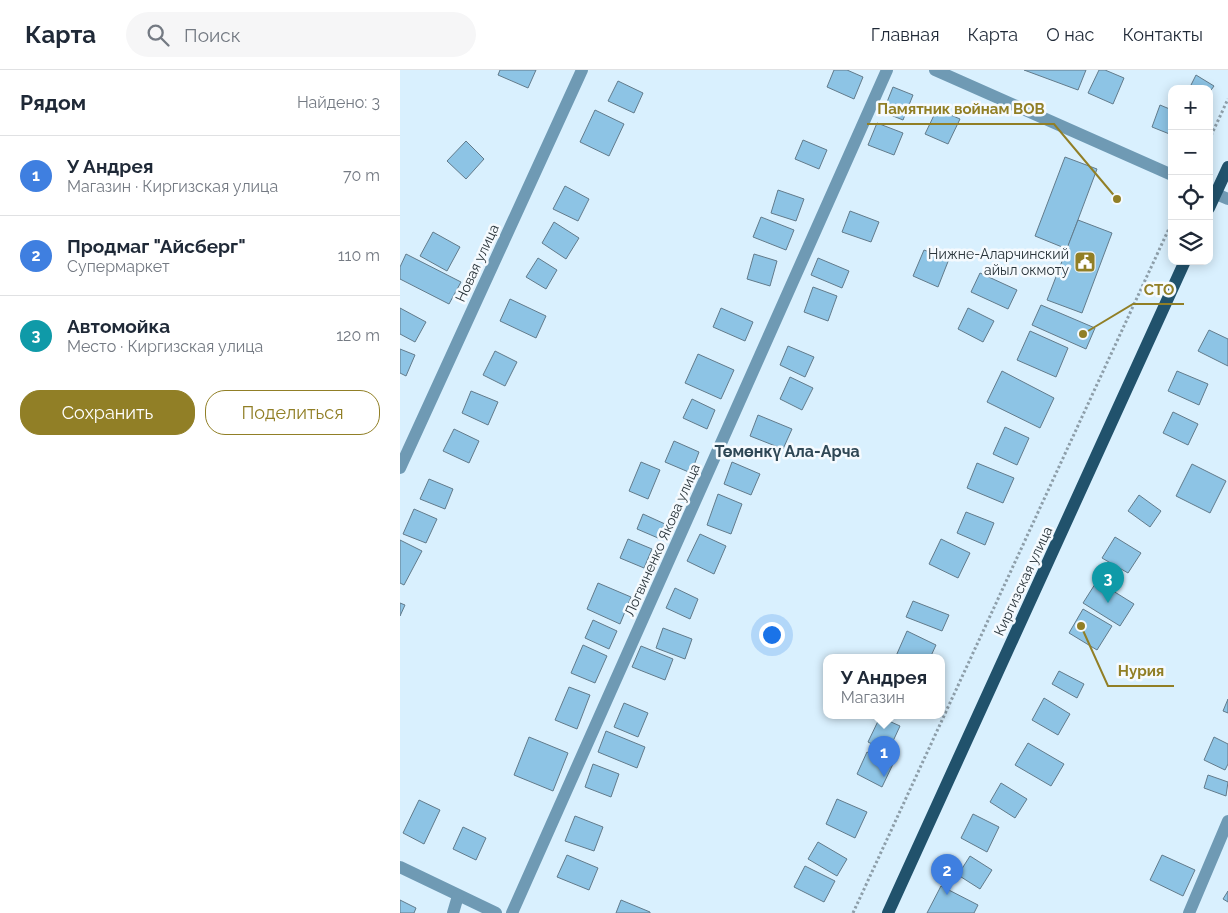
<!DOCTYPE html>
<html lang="ru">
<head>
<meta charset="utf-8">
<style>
	body { margin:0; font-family:Raleway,sans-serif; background:#f6f6f7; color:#1f2937 }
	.controls { position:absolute; right:15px; top:15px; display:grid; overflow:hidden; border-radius:10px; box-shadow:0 2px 12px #0003 }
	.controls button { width:45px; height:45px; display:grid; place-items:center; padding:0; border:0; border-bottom:1px solid #e0e1e3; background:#fff; color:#1f2937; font:25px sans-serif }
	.you { position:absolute; left:371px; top:564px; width:18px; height:18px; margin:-12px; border:4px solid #fff; border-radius:50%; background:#1a73e8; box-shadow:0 0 0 8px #1a73e833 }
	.badge { display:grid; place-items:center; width:32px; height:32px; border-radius:50%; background:#917f26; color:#fff; font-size:16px; font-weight:700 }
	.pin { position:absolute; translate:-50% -41px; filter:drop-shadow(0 1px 2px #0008) }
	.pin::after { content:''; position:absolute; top:26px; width:18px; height:15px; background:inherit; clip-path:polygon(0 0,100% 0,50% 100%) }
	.popup { position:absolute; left:423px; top:584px; width:122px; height:65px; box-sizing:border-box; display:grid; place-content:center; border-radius:10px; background:#fff; filter:drop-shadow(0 1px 4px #0005); font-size:16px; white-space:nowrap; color:#747a83 }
	.popup b { font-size:19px; color:#1f2937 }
	.popup::after { content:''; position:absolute; left:50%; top:100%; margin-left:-10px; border:10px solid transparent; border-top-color:#fff }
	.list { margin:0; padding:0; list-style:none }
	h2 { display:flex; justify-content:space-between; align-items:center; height:65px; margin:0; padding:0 20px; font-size:21px }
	h2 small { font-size:16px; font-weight:400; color:#747a83 }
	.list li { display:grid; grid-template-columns:32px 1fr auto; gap:15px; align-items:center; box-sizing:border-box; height:80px; padding:0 20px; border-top:1px solid #e0e1e3 }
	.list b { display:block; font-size:19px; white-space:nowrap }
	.list p { margin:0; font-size:16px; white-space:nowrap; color:#747a83 }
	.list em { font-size:16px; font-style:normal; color:#747a83 }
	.actions { display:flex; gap:10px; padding:15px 20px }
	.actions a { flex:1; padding:11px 0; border:1px solid #917f26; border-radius:20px; text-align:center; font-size:18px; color:#917f26 }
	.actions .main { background:#917f26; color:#fff }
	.icon { flex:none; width:28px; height:28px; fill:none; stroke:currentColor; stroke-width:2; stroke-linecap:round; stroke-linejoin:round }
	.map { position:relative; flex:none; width:828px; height:843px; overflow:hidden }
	header { display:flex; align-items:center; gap:30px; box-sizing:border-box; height:70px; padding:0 25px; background:#fff; border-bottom:1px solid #e0e1e3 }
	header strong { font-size:24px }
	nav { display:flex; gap:28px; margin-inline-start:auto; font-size:18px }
	.search { width:350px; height:45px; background:#f6f6f7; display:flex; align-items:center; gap:12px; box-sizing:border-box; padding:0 18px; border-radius:28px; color:#747a83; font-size:19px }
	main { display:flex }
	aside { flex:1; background:#fff }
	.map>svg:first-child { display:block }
	.building { fill:#8dc4e5; stroke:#627b8b }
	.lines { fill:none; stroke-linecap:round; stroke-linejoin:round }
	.path { stroke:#8d9ea9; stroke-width:3; stroke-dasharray:2.5 2.5; stroke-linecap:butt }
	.minor { stroke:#6f9ab4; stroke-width:12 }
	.major { stroke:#21526c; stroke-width:12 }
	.labels { text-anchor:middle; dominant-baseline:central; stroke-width:5; stroke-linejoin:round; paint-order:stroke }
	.poi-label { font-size:14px; fill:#29343a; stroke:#f5fafe; text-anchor:end }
	.street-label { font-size:14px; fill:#29343a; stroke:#f5fafe }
	.quarter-label { font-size:16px; font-weight:bold; fill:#2f4755; stroke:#f5fafe }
	.leader { fill:none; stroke:#917f26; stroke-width:2 }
	.callout-dot { fill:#917f26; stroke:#f5fafe; stroke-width:2 }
	.callout-label { font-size:15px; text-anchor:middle; font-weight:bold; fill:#917f26; stroke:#f5fafe; stroke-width:5; stroke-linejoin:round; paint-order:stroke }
</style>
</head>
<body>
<header>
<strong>Карта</strong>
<div class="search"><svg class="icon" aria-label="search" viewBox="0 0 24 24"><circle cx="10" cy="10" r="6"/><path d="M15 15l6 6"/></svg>Поиск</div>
<nav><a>Главная</a><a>Карта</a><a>О нас</a><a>Контакты</a></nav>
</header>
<main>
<aside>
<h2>Рядом<small>Найдено: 3</small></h2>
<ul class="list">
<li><span class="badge" style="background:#3f7fe0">1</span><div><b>У Андрея</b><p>Магазин · Киргизская улица</p></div><em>70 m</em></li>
<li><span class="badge" style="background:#3f7fe0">2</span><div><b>Продмаг &quot;Айсберг&quot;</b><p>Супермаркет</p></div><em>110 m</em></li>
<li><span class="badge" style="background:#0f9aa8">3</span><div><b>Автомойка</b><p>Место · Киргизская улица</p></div><em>120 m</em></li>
</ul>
<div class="actions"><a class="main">Сохранить</a><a>Поделиться</a></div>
</aside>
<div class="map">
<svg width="828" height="843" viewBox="0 0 828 843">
	<rect width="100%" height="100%" fill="#d9f0fe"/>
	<!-- building -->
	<g class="building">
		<polygon points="100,0 136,0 128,18 98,5"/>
		<polygon points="434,0 447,0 463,7 454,29 427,17"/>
		<polygon points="624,0 686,0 678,20"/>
		<polygon points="699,0 705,0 724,8 713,34 688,23"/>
		<polygon points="796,5 814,16 809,23 809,19 789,19"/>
		<polygon points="218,11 243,23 234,43 208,31"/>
		<polygon points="493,17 513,25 503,50 483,42"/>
		<polygon points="760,35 772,40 772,65 752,57"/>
		<polygon points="537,39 560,49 548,74 525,64"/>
		<polygon points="195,40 224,54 209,86 180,72"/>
		<polygon points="477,53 503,63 494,85 468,75"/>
		<polygon points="403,70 427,80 419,99 395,89"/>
		<polygon points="66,71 84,89 66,109 47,91"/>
		<polygon points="665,87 697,99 667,179 635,166"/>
		<polygon points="165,116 189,129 178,151 153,139"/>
		<polygon points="378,120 404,129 396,151 371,143"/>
		<polygon points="450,141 479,152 471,172 442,162"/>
		<polygon points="361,147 394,160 386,180 353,167"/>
		<polygon points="678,150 712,163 682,243 647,230"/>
		<polygon points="154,152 179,168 166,189 142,173"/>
		<polygon points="33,162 60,177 47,201 20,186"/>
		<polygon points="524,180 549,189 538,217 513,206"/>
		<polygon points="6,184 61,212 49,234 0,209 0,197"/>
		<polygon points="354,184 377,191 370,216 347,209"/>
		<polygon points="138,188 157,200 146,219 126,207"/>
		<polygon points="418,188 449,201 442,218 411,205"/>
		<polygon points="580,203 617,220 608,239 571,222"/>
		<polygon points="413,217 437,226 428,251 404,242"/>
		<polygon points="110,229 146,246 136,268 100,251"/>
		<polygon points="641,235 695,258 686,279 632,255"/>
		<polygon points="0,238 26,252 15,272 0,264"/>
		<polygon points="321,238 353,252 345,271 313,257"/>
		<polygon points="568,238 594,251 583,272 558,259"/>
		<polygon points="809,260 828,269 828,296 798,281"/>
		<polygon points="630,261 668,278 656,307 617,290"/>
		<polygon points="388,276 414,287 405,307 380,295"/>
		<polygon points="0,279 15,285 6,306 0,303"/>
		<polygon points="95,281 117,292 105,316 83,305"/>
		<polygon points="298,284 334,300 321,329 285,313"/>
		<polygon points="602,301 654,328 640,358 587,332"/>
		<polygon points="777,301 808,314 799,335 768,321"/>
		<polygon points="390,307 413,318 402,340 380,329"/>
		<polygon points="71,321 98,332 88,355 62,343"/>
		<polygon points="292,329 315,340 307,359 283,348"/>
		<polygon points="773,342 798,354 788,375 763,363"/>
		<polygon points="358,345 392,359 383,379 350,366"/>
		<polygon points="605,357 629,368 617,395 593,384"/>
		<polygon points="54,359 79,371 69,393 43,381"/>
		<polygon points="274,371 299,382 291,403 265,392"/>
		<polygon points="241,392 260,400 248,429 229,421"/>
		<polygon points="332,392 360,404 351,425 324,414"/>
		<polygon points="577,393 614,408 603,433 567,418"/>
		<polygon points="792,394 826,411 810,443 776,426"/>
		<polygon points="29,409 53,419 45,439 20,429"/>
		<polygon points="318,424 342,434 331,464 307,455"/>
		<polygon points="739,425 761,441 750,457 728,441"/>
		<polygon points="14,439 37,449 26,473 3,464"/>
		<polygon points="566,442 594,453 585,475 557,463"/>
		<polygon points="243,444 265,454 258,468 237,459"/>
		<polygon points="300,464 326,476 314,504 287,491"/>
		<polygon points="715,467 741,483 728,503 702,488"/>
		<polygon points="228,469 252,479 244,498 220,488"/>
		<polygon points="541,469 570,483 558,508 529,494"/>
		<polygon points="0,470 22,481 4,515 0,513"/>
		<polygon points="697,511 734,534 720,556 683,533"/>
		<polygon points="198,513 231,527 220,554 187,539"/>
		<polygon points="275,518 298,529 290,549 266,538"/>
		<polygon points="513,531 549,545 542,561 506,547"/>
		<polygon points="0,533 5,535 0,546"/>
		<polygon points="683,539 712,556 697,580 669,563"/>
		<polygon points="193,550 217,561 209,579 185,568"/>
		<polygon points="263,558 292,569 285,589 256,578"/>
		<polygon points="507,561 536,575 530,588 501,588 496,586"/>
		<polygon points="183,575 207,586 195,613 171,603"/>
		<polygon points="241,576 273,589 265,610 232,597"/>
		<polygon points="659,601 684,614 677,628 652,614"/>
		<polygon points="169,617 190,625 177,659 155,650"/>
		<polygon points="644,628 670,644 658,665 632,650"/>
		<polygon points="828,629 828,643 823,641"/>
		<polygon points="224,633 248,643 238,667 214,657"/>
		<polygon points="480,647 500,656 488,682 468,672"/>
		<polygon points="206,661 245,677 237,698 198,682"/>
		<polygon points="129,667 168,683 153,721 114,705"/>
		<polygon points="814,667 828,674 828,694 825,700 804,690"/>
		<polygon points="628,673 664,694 651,716 615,695"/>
		<polygon points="467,682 493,694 482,717 457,704"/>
		<polygon points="193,694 219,704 211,727 185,717"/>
		<polygon points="808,705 828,712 826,726 804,718"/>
		<polygon points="601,713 627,729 615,748 590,732"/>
		<polygon points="437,729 467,742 455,768 426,754"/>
		<polygon points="19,730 40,740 24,774 3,763"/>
		<polygon points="573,744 599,757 587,782 561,768"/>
		<polygon points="175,746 203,757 194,781 165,771"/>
		<polygon points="63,757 86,768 76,790 53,779"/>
		<polygon points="418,772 447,789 437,806 408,789"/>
		<polygon points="167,785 198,798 189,820 157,807"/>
		<polygon points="762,785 795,800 783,826 750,810"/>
		<polygon points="570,786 592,800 580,819 558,805"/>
		<polygon points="405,796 435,811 424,832 394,817"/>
		<polygon points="541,816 578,835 574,843 527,843"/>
		<polygon points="828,821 828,832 823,829"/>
		<polygon points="0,830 16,838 14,843 0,843"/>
		<polygon points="221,830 250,842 250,843 216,843"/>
	</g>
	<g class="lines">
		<!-- path -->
		<g class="path">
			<polyline points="809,70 828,29"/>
			<polyline points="453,843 772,152"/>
		</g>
		<!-- minor -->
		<g class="minor">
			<polyline points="535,0 772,105"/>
			<polyline points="809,121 828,129"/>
			<polyline points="0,398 182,0"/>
			<polyline points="0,797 96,843"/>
			<polyline points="53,843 58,826"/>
			<polyline points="112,843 487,0"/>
			<polyline points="789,843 828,751"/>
		</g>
		<!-- major -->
		<g class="major">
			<polyline points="809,138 828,97"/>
			<polyline points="488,843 785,191"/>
		</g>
	</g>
	<!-- icons -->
	<defs>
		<g id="civic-square" transform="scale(1.125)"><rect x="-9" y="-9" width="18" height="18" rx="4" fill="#917f26" stroke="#f5fafe"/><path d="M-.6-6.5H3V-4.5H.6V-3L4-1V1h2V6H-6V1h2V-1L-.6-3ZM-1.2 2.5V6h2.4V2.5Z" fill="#fff"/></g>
	</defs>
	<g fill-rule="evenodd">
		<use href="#civic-square" x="685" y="192"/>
	</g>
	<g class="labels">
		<!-- poi labels -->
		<g class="poi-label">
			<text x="669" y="184">Нижне-Аларчинский<tspan x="669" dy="16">айыл окмоту</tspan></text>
		</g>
		<!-- street labels -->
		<g class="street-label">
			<text transform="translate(77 193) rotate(-65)">Новая улица</text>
			<text transform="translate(262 470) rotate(-66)">Логвиненко Якова улица</text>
			<text transform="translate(623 511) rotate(-65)">Киргизская улица</text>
		</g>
		<!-- quarter labels -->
		<g class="quarter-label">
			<text x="387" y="381">Төмөнкү Ала-Арча</text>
		</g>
	</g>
	<!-- callouts -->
	<path class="leader" d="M717 129L654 54H467M683 264L733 234H784M681 556L708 616H774"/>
	<g class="callout-dot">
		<circle cx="717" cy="129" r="5"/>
		<circle cx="683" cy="264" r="5"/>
		<circle cx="681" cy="556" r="5"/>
	</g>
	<g class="callout-label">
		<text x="561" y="44">Памятник войнам ВОВ</text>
		<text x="759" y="225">СТО</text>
		<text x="741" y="606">Нурия</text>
	</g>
</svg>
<div class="controls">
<button>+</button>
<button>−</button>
<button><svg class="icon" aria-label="locate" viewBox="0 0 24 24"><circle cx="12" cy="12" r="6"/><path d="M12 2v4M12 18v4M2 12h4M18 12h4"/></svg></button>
<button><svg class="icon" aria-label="layers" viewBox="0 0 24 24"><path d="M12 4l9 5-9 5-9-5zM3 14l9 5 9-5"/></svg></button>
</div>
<div class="you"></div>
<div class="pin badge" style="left:484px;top:707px;background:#3f7fe0">1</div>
<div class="popup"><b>У Андрея</b>Магазин</div>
<div class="pin badge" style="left:547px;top:825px;background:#3f7fe0">2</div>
<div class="pin badge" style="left:708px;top:533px;background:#0f9aa8">3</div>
</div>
</main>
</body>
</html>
